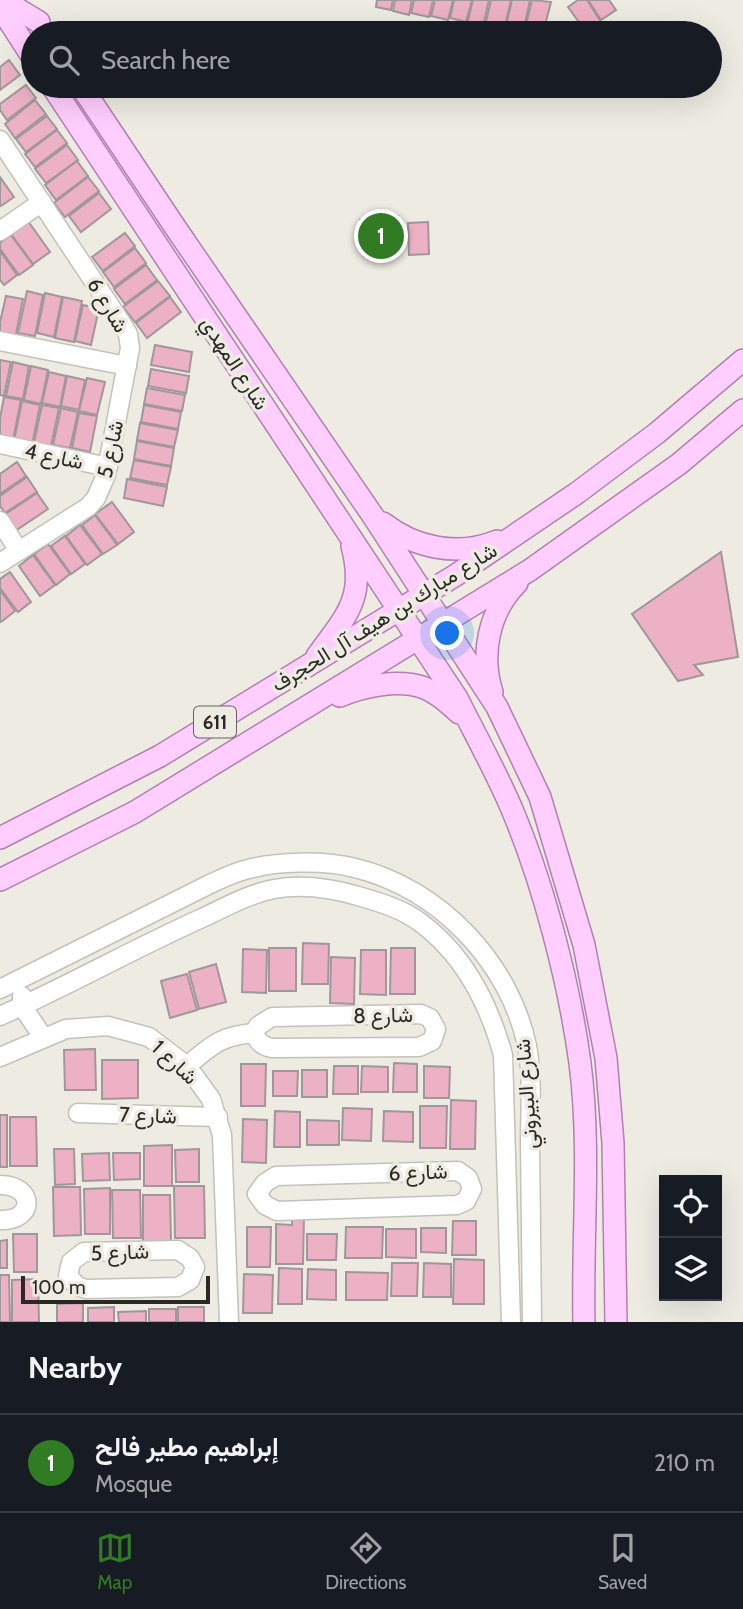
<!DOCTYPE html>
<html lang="en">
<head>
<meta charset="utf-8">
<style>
	body { margin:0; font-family:Cabin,Vazirmatn,sans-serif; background:#242831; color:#f1f3f6 }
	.controls { position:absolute; right:21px; bottom:21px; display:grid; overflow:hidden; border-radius:0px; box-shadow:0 7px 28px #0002 }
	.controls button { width:63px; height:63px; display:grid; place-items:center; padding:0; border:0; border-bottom:2px solid #363941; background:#171b24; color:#f1f3f6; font:35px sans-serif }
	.scale { position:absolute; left:21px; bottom:18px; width:189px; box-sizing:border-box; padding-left:7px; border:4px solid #2a2926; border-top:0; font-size:19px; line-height:24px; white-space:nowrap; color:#2a2926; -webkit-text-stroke:5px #eeebe3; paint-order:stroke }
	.you { position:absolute; left:448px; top:634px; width:24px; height:24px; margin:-18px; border:5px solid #fff; border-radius:50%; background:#1a73e8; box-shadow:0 0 0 10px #1a73e833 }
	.badge { display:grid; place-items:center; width:46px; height:46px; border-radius:50%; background:#317c23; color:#fff; font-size:23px; font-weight:700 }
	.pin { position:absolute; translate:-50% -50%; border:4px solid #fff; box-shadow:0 2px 7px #0006 }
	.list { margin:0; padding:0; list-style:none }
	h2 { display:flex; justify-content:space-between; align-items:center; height:91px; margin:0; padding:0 28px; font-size:30px }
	h2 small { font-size:23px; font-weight:400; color:#9ea1a6 }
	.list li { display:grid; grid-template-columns:46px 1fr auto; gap:21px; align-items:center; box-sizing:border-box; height:98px; padding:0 28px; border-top:2px solid #363941 }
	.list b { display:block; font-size:26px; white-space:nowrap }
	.list p { margin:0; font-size:23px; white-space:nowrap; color:#9ea1a6 }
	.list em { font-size:23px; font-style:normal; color:#9ea1a6 }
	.icon { flex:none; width:38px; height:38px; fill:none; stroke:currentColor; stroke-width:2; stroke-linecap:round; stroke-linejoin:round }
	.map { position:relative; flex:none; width:743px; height:1322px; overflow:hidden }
	.search { position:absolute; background:#171b24; box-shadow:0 7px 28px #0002; left:21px; right:21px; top:21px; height:77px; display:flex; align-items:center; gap:18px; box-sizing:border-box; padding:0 24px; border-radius:38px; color:#9ea1a6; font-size:26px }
	.sheet { height:189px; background:#171b24 }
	nav { display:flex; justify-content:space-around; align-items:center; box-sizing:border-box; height:98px; border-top:2px solid #363941; background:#171b24; font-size:19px; color:#9ea1a6 }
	nav a { display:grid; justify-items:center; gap:4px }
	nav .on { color:#317c23 }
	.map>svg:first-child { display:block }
	.building { fill:#edb1c5; stroke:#a0979a; stroke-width:2 }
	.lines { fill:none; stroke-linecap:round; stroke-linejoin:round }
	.minor-casing { stroke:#c4c1b9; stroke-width:21 }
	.major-casing { stroke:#b37fb2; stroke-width:24 }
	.minor { stroke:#fff; stroke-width:18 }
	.major { stroke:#fecefe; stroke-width:21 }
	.labels { text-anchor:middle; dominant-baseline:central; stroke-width:7; stroke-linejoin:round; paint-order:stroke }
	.shield { fill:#eeebe3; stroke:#65635f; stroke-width:2 }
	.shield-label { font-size:19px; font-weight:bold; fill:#2a2926 }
	.street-label { font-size:21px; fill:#2a2926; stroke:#eeebe3 }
</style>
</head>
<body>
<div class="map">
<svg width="743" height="1322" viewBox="0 0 743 1322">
	<rect width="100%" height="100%" fill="#eeebe3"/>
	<!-- building -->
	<g class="building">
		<polygon points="377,0 393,0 391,10 376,7"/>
		<polygon points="395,0 412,0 409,15 393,11"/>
		<polygon points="414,0 433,0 429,17 411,13"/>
		<polygon points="435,0 453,0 448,20 431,16"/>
		<polygon points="454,0 472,0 466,22 450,18"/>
		<polygon points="473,0 489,0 483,27 467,24"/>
		<polygon points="491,0 511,0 504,30 485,26"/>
		<polygon points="512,0 530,0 523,33 505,30"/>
		<polygon points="532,0 551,2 543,33 524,33"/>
		<polygon points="578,0 587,0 601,22 586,32 568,7"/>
		<polygon points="588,0 609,0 616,10 601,20"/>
		<polygon points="9,60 20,75 0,90 0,67"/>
		<polygon points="26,85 36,98 7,120 0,110 0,104"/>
		<polygon points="35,100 46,114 15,138 5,124"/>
		<polygon points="47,116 57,129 26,152 16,139"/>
		<polygon points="57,130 67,143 35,167 25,154"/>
		<polygon points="67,145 78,160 46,183 35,169"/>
		<polygon points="77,161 88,176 56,200 45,185"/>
		<polygon points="0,177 14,197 1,206 0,205"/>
		<polygon points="88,177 99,191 65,217 54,203"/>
		<polygon points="99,193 111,209 81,232 69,216"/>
		<polygon points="398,216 401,252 364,256 360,220"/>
		<polygon points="28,221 50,252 33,264 11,234"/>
		<polygon points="428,222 429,254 409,255 408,223"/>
		<polygon points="125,233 135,246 103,271 92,257"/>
		<polygon points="11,235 33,265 19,275 0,249 0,243"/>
		<polygon points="135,248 146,263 114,287 103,272"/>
		<polygon points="0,251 17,275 4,285 0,280"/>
		<polygon points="146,265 157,280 125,304 114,289"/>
		<polygon points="158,281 170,296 135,322 123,307"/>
		<polygon points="27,291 43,295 35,336 18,333"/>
		<polygon points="45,293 62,297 54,337 37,333"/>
		<polygon points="6,296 23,299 15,339 0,336 0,322"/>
		<polygon points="63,297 82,301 74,342 55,338"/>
		<polygon points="170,297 181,312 147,338 136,323"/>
		<polygon points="83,305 99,308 91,345 75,341"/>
		<polygon points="155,345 192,352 189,372 151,365"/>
		<polygon points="0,360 11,362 4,396 0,395"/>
		<polygon points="13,362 29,366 23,399 6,396"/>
		<polygon points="31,366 48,370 41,404 24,400"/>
		<polygon points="151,369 189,376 186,393 148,386"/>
		<polygon points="49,372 66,376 60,407 42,403"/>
		<polygon points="67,376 85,380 79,410 61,406"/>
		<polygon points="87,378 105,382 97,415 79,411"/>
		<polygon points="147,388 185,395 182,411 144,404"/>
		<polygon points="4,397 21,400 13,440 0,438 0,418"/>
		<polygon points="22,401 40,405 32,445 14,441"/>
		<polygon points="42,405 59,408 51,446 34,443"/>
		<polygon points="144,405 181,412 178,429 141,422"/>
		<polygon points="61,408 78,412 70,448 53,445"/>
		<polygon points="79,413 97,416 90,452 72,448"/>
		<polygon points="140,423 178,430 174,447 137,440"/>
		<polygon points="137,441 174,448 171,466 134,459"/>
		<polygon points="134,460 171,467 167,485 130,478"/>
		<polygon points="17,462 26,476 0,494 0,474"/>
		<polygon points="27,477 37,492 5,513 0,506 0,496"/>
		<polygon points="127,479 167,487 163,506 124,498"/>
		<polygon points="37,493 48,509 15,531 4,515"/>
		<polygon points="112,502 134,532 118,544 95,514"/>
		<polygon points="95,515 117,545 103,554 82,525"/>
		<polygon points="80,525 102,554 87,565 66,536"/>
		<polygon points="65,536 85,564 71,574 51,546"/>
		<polygon points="48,544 70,574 56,585 34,554"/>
		<polygon points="721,552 738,657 694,665 703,675 678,681 632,614"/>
		<polygon points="33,555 55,585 40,596 19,566"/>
		<polygon points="10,572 31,602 18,612 0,588 0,579"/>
		<polygon points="0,590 15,611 1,622 0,621"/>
		<polygon points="303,943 329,944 328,984 302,984"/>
		<rect x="269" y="948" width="27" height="43"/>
		<polygon points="391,948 415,948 415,994 390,994"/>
		<polygon points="243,949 267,950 266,993 242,992"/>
		<polygon points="361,950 386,950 386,995 360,994"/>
		<polygon points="331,957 355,958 354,1004 330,1003"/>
		<polygon points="216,964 226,1002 199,1009 189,972"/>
		<polygon points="187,974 197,1010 170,1018 161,981"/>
		<polygon points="95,1049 96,1090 65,1090 64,1050"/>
		<polygon points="102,1060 138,1060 138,1098 102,1099"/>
		<polygon points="394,1063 417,1064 417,1092 393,1092"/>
		<polygon points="241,1064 266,1064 265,1106 241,1106"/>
		<polygon points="334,1066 358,1066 358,1094 333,1094"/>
		<polygon points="362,1066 388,1067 388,1092 361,1092"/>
		<polygon points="424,1066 450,1067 449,1098 424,1098"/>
		<rect x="302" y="1070" width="25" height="27"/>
		<polygon points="273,1071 298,1071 297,1096 273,1096"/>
		<polygon points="451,1100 476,1101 475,1149 450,1149"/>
		<polygon points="420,1106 447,1106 446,1148 420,1148"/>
		<polygon points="343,1108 372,1109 371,1141 342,1140"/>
		<polygon points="275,1111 300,1112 300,1147 274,1147"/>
		<polygon points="384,1111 413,1112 413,1142 383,1141"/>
		<rect x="0" y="1115" width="7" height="52"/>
		<polygon points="10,1117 36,1117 37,1166 10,1166"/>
		<polygon points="243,1119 267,1120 266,1163 242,1162"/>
		<polygon points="307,1120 339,1121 339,1145 307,1145"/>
		<polygon points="172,1145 172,1186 144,1186 144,1146"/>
		<polygon points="54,1149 74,1149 75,1184 55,1185"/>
		<polygon points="199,1149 199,1182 176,1182 175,1150"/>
		<polygon points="109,1153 110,1180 83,1181 82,1154"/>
		<polygon points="113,1153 140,1153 140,1179 114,1180"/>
		<polygon points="174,1186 204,1186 205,1238 175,1238"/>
		<polygon points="53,1187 80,1187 81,1235 54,1236"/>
		<polygon points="110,1188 110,1234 85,1234 84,1189"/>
		<polygon points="112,1190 140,1190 141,1238 113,1238"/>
		<polygon points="143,1195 170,1195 171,1241 143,1242"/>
		<polygon points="292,1215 304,1215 303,1264 276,1264 276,1224 292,1225"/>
		<polygon points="453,1221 476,1221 476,1255 452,1255"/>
		<polygon points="247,1227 271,1227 270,1267 247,1267"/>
		<polygon points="346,1227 383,1227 382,1258 345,1258"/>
		<polygon points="421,1228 446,1228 446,1253 421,1252"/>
		<polygon points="386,1229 416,1229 416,1258 386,1257"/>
		<polygon points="13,1234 37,1234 37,1272 14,1272"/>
		<polygon points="307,1234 337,1234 336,1260 307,1260"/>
		<polygon points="7,1240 7,1268 0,1268 0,1241"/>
		<polygon points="454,1259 484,1260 484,1304 453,1304"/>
		<polygon points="392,1263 418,1263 417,1296 391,1296"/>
		<polygon points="424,1263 451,1264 451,1297 423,1297"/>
		<polygon points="279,1268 302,1269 302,1304 278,1304"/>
		<polygon points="308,1269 336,1270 336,1300 307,1299"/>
		<polygon points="346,1272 388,1273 387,1300 346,1300"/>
		<polygon points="244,1274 273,1275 272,1313 243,1313"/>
		<polygon points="0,1275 9,1275 10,1322 0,1322"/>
		<polygon points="38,1279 39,1322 12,1322 12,1280"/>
		<polygon points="83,1303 83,1322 57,1322 57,1304"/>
		<polygon points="114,1307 114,1322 88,1322 88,1308"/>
		<rect x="178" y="1307" width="26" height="15"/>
		<rect x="149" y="1309" width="27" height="13"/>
		<polygon points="146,1311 146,1322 119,1322 118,1312"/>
	</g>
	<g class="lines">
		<!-- minor casing -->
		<g class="minor-casing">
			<g id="minor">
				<polyline points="0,140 120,321 128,334 130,348 106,475 96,498 88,507 0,563"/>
				<polyline points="0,231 42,202"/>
				<polyline points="0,341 127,366"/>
				<polyline points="0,444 108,467"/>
				<polyline points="0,521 19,551"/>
				<path d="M0,989L210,884C221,879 233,873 245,870C275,861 324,860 355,868C439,888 510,963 527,1046C533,1076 530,1111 530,1142C531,1202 531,1262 532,1322"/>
				<polyline points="22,996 22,1006 43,1037"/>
				<path d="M0,1016C68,986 133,949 200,919C224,908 248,894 274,889C302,884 331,888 358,896C379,902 403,909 421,923C464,955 489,1004 503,1055L511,1322"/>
				<polyline points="0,1057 66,1029 108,1026 149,1037 187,1066 211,1099 222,1135 229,1322"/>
				<path d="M187,1066C212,1045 220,1036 254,1033L258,1026L272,1017L421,1014L430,1018L436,1029L432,1041L419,1047L272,1048C262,1046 258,1042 254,1033"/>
				<polyline points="78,1113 218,1117"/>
				<polygon points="458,1171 468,1178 472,1189 466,1201 457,1205 277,1211 265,1205 257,1194 265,1183 276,1176"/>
				<path d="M0,1185C35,1185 36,1221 0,1220"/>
				<polygon points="178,1250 190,1258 195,1267 190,1280 178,1287 86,1289 77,1286 68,1276 71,1262 84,1252"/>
			</g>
		</g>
		<!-- major casing -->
		<g class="major-casing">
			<g id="major">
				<polyline points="0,7 33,58"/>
				<polyline points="3,12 16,8 39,22"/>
				<path d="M52,86L457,698C475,734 495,770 511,807C543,882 569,982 580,1063C591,1148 582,1236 584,1322"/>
				<polyline points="81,86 175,227 373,516 497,707 540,797 584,945 606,1058 613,1143 616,1322"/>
				<path d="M383,523C415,548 458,557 497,541"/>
				<path d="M317,656C346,616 366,598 352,546"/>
				<path d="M492,692C480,654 489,611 517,583"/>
				<path d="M340,696C363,686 398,679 422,687C436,692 448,703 459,713"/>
				<polyline points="0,838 160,756 456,575 577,493 657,433 743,360"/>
				<polyline points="0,880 135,812 530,570 679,464 743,410"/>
			</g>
		</g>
		<!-- minor -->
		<use href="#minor" class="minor"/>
		<!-- major -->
		<use href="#major" class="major"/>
	</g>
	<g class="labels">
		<!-- shield labels -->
		<rect class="shield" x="194" y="706.5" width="42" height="31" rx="5"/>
		<g class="shield-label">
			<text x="215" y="722">611</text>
		</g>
		<!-- street labels -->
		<g class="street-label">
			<text transform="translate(108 305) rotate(59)">شارع 6</text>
			<text transform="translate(235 363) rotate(57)">شارع المهدي</text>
			<text transform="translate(110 449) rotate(-78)">شارع 5</text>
			<text transform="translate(54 456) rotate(12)">شارع 4</text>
			<text transform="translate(384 617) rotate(-32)">شارع مبارك بن هيف آل الحجرف</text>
			<text transform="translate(383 1015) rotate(-1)">شارع 8</text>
			<text transform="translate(175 1062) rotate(43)">شارع 1</text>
			<text transform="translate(526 1094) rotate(-94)">شارع البيروني</text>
			<text transform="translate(148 1115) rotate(2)">شارع 7</text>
			<text transform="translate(418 1172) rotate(-2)">شارع 6</text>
			<text transform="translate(120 1252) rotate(-2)">شارع 5</text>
		</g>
	</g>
</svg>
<div class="controls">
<button><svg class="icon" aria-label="locate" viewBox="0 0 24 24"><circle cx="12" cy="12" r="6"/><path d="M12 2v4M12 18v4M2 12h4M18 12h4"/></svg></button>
<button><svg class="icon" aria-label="layers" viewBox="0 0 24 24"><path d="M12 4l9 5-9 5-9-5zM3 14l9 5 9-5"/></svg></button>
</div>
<div class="scale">100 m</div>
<div class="you"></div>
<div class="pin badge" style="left:381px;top:236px">1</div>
<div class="search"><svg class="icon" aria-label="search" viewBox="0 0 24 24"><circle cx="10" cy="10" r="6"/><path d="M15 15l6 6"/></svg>Search here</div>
</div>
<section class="sheet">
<h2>Nearby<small></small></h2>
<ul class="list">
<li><span class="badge">1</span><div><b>إبراهيم مطير فالح</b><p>Mosque</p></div><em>210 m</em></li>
</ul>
</section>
<nav>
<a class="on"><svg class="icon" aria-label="map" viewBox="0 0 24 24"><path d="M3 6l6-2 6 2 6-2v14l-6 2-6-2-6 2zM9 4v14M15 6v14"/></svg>Map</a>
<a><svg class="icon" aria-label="directions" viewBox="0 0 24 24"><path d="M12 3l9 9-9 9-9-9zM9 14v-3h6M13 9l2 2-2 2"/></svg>Directions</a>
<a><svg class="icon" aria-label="saved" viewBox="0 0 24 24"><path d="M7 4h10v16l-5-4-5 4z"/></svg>Saved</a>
</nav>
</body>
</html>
